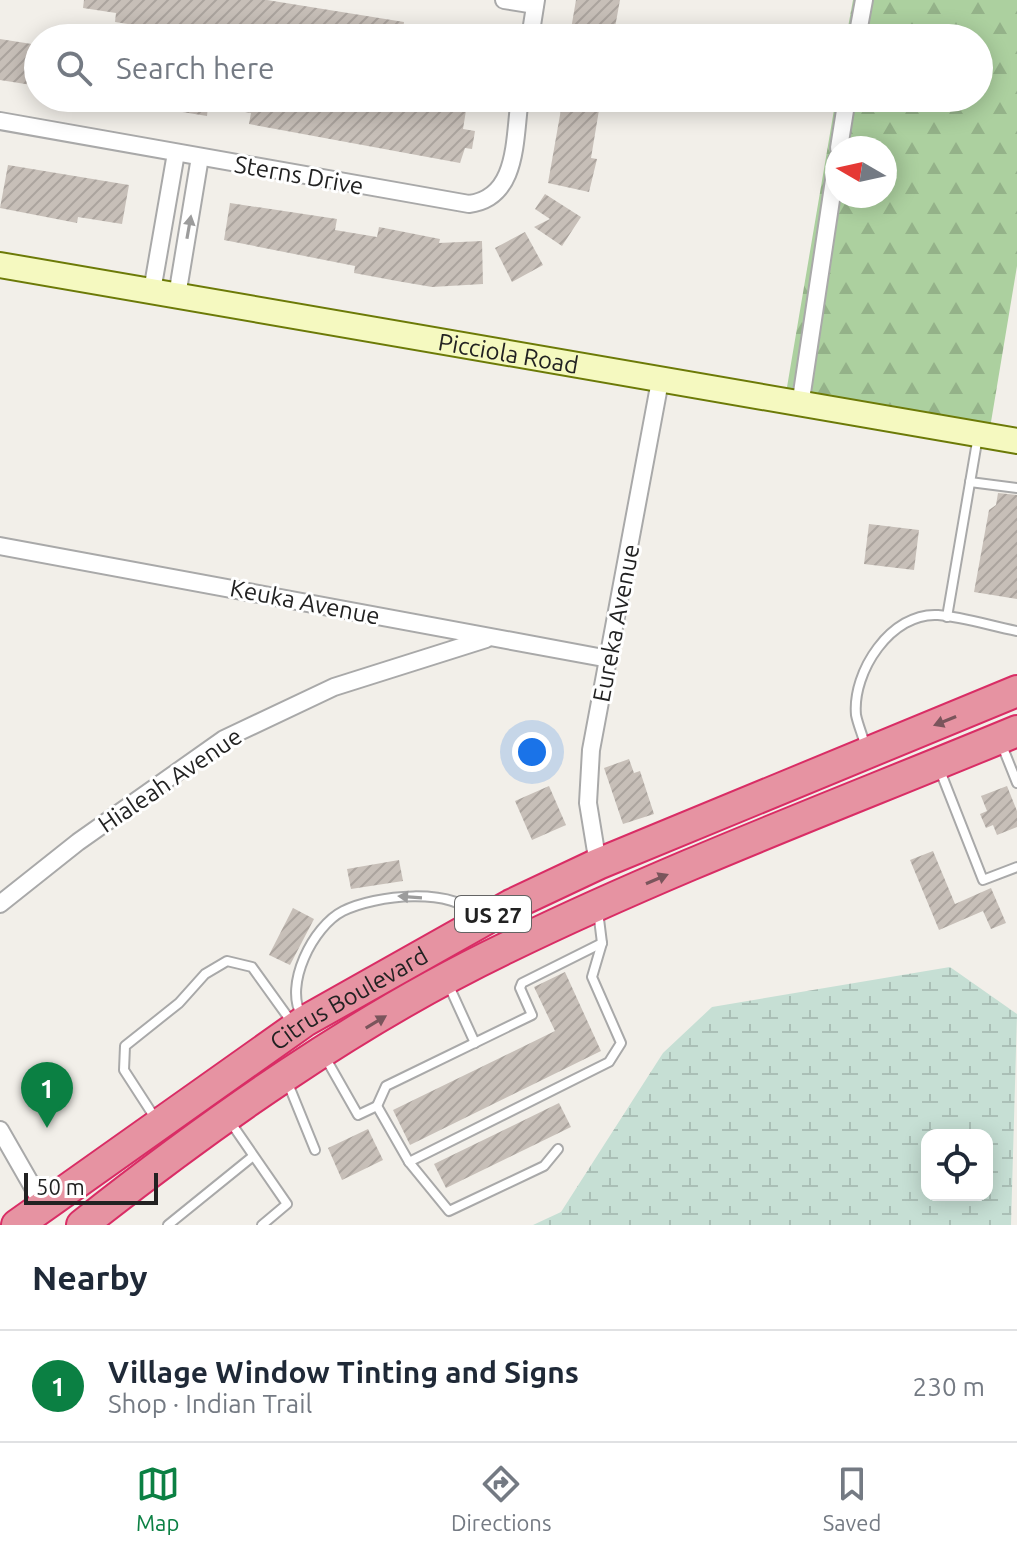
<!DOCTYPE html>
<html lang="en">
<head>
<meta charset="utf-8">
<style>
	body { margin:0; font-family:Ubuntu,sans-serif; background:#f6f6f7; color:#1f2937 }
	.controls { position:absolute; right:24px; bottom:24px; display:grid; overflow:hidden; border-radius:16px; box-shadow:0 4px 20px #0003 }
	.controls button { width:72px; height:72px; display:grid; place-items:center; padding:0; border:0; border-bottom:2px solid #e0e1e3; background:#fff; color:#1f2937; font:40px sans-serif }
	.compass { position:absolute; left:825px; top:136px; width:72px; height:72px; border-radius:50%; background:#fff; box-shadow:0 4px 20px #0003; rotate:279deg }
	.scale { position:absolute; left:24px; bottom:20px; width:134px; box-sizing:border-box; padding-left:8px; border:4px solid #222; border-top:0; font-size:22px; line-height:28px; white-space:nowrap; color:#222; -webkit-text-stroke:6px #fff; paint-order:stroke }
	.you { position:absolute; left:532px; top:752px; width:28px; height:28px; margin:-20px; border:6px solid #fff; border-radius:50%; background:#1a73e8; box-shadow:0 0 0 12px #1a73e833 }
	.badge { display:grid; place-items:center; width:52px; height:52px; border-radius:50%; background:#0b8043; color:#fff; font-size:26px; font-weight:700 }
	.pin { position:absolute; translate:-50% -66px; filter:drop-shadow(0 2px 4px #0008) }
	.pin::after { content:''; position:absolute; top:42px; width:28px; height:24px; background:inherit; clip-path:polygon(0 0,100% 0,50% 100%) }
	.list { margin:0; padding:0; list-style:none }
	h2 { display:flex; justify-content:space-between; align-items:center; height:104px; margin:0; padding:0 32px; font-size:34px }
	h2 small { font-size:26px; font-weight:400; color:#747a83 }
	.list li { display:grid; grid-template-columns:52px 1fr auto; gap:24px; align-items:center; box-sizing:border-box; height:112px; padding:0 32px; border-top:2px solid #e0e1e3 }
	.list b { display:block; font-size:30px; white-space:nowrap }
	.list p { margin:0; font-size:26px; white-space:nowrap; color:#747a83 }
	.list em { font-size:26px; font-style:normal; color:#747a83 }
	.icon { flex:none; width:44px; height:44px; fill:none; stroke:currentColor; stroke-width:2; stroke-linecap:round; stroke-linejoin:round }
	.map { position:relative; flex:none; width:1017px; height:1225px; overflow:hidden }
	.search { position:absolute; background:#fff; box-shadow:0 4px 20px #0003; left:24px; right:24px; top:24px; height:88px; display:flex; align-items:center; gap:20px; box-sizing:border-box; padding:0 28px; border-radius:44px; color:#747a83; font-size:30px }
	.sheet { height:216px; background:#fff }
	nav { display:flex; justify-content:space-around; align-items:center; box-sizing:border-box; height:112px; border-top:2px solid #e0e1e3; background:#fff; font-size:22px; color:#747a83 }
	nav a { display:grid; justify-items:center; gap:4px }
	nav .on { color:#0b8043 }
	.map>svg:first-child { display:block }
	.forest { fill:url(#forest-firs); fill-rule:evenodd }
	.wetland { fill:url(#wetland-marsh); fill-rule:evenodd }
	.building { fill:url(#building-hatch) }
	.lines { fill:none; stroke-linecap:round; stroke-linejoin:round }
	.lane-casing { stroke:#a9a9a9; stroke-width:12 }
	.street-casing { stroke:#a9a9a9; stroke-width:20 }
	.secondary-casing { stroke:#6c7a07; stroke-width:28 }
	.highway-casing { stroke:#d92d65; stroke-width:34 }
	.lane { stroke:#fff; stroke-width:8 }
	.street { stroke:#fff; stroke-width:16 }
	.secondary { stroke:#f5f9c0; stroke-width:24 }
	.highway { stroke:#e693a2; stroke-width:30 }
	.oneway { fill:#9c9c9c }
	.oneway2 { fill:#7a555c }
	.labels { text-anchor:middle; dominant-baseline:central; stroke-width:6; stroke-linejoin:round; paint-order:stroke }
	.shield { fill:#fff; stroke:#646464; stroke-width:2 }
	.shield-label { font-size:22px; font-weight:bold; fill:#222 }
	.street-label { font-size:24px; fill:#222; stroke:#fff }
</style>
</head>
<body>
<div class="map">
<svg width="1017" height="1225" viewBox="0 0 1017 1225">
	<defs>
		<pattern id="forest-firs" width="22" height="20" patternUnits="userSpaceOnUse" patternTransform="scale(2)"><rect width="22" height="20" fill="#acd09f"/><path d="M5 1l3.5 6h-7zM16 11l3.5 6h-7z" fill="#94b289"/></pattern>
		<pattern id="wetland-marsh" width="20" height="14" patternUnits="userSpaceOnUse" patternTransform="scale(2)"><rect width="20" height="14" fill="#c6dfd4"/><path d="M1 5h8M5 5V1M11 12h8M15 12V8" fill="none" stroke="#aabfb6"/></pattern>
		<pattern id="building-hatch" width="6" height="6" patternUnits="userSpaceOnUse" patternTransform="scale(2)"><rect width="6" height="6" fill="#c7bfb8"/><path d="M-1 1l2-2M0 6l6-6M5 7l2-2" fill="none" stroke="#aba49e"/></pattern>
	</defs>
	<rect width="100%" height="100%" fill="#f2efe9"/>
	<!-- forest -->
	<path class="forest" d="M853,0H1017V266L990,428L786,393L836,98H979V38H846ZM837,148H885V196H837Z"/>
	<!-- wetland -->
	<path class="wetland" d="M950,967L1017,1014L1011,1225H533L561,1212L663,1053L712,1007ZM927,1135H987V1195H927Z"/>
	<!-- building -->
	<g class="building">
		<polygon points="84,0 267,0 404,22 402,38 266,38 193,28 192,34 115,22 116,13 83,8"/>
		<polygon points="576,0 620,0 613,38 570,35"/>
		<polygon points="0,39 38,45 38,86 0,80"/>
		<polygon points="146,98 385,98 421,104 421,98 468,98 463,129 475,131 472,149 465,148 460,163 249,124 251,113 208,106 207,116 145,106"/>
		<polygon points="563,98 601,98 591,158 597,159 589,192 548,183"/>
		<polygon points="8,165 129,185 122,224 78,217 77,223 0,208"/>
		<polygon points="545,194 581,217 562,246 534,227 550,219 535,209"/>
		<polygon points="230,203 337,219 335,230 377,237 379,227 440,239 439,243 482,241 483,284 432,287 397,281 354,273 355,266 224,240"/>
		<polygon points="525,232 543,265 512,282 495,248"/>
		<polygon points="998,493 1017,495 1017,599 974,592 989,510 996,505"/>
		<polygon points="869,524 919,530 914,570 864,564"/>
		<polygon points="629,759 634,773 640,771 654,814 623,824 604,768"/>
		<polygon points="549,786 566,825 532,840 515,801"/>
		<polygon points="1007,786 1017,811 1017,827 997,835 993,825 986,828 980,814 987,811 981,796"/>
		<polygon points="933,851 955,904 991,888 1006,923 991,929 983,911 939,930 910,860"/>
		<polygon points="399,860 403,881 351,889 347,869"/>
		<polygon points="293,908 314,919 290,965 269,955"/>
		<polygon points="565,972 601,1051 410,1145 393,1110 555,1031 534,987"/>
		<polygon points="559,1103 571,1127 446,1188 434,1164"/>
		<polygon points="368,1129 383,1160 342,1180 328,1148"/>
	</g>
	<g class="lines">
		<!-- lane casing -->
		<g class="lane-casing">
			<g id="lane">
				<polyline points="970,482 1017,488"/>
				<polyline points="947,617 978,436"/>
				<polyline points="1001,743 1017,783"/>
				<path d="M865,745C863,736 858,725 856,715C852,672 891,612 938,615C964,617 991,626 1017,631"/>
				<polyline points="939,768 983,880 1017,867"/>
				<polyline points="449,986 475,1043"/>
				<path d="M302,1016C283,986 313,926 343,911C375,895 453,886 478,917"/>
				<polyline points="325,1057 358,1115 377,1106 409,1162 609,1062 621,1043 592,977 602,943 598,911"/>
				<polyline points="287,1081 315,1150"/>
				<polyline points="377,1106 386,1086 532,1015 520,988 522,983 602,943"/>
				<polyline points="229,1120 287,1204 262,1225"/>
				<polyline points="157,1121 124,1070 125,1046 179,1003 205,974 227,961 252,967 293,1024"/>
				<polyline points="409,1162 449,1211 544,1166 558,1149"/>
				<polyline points="168,1225 252,1157"/>
			</g>
		</g>
		<!-- street casing -->
		<g class="street-casing">
			<g id="street">
				<polyline points="504,0 535,5"/>
				<polyline points="530,38 536,0"/>
				<polyline points="857,38 864,0"/>
				<path d="M0,121L469,204C519,198 514,137 520,98"/>
				<polyline points="839,148 847,98"/>
				<polyline points="152,291 176,153"/>
				<polyline points="177,296 200,157"/>
				<polyline points="800,406 837,160"/>
				<polyline points="0,546 609,659"/>
				<polyline points="598,864 588,803 591,750 660,381"/>
				<polyline points="0,904 78,842 224,739 334,687 486,639"/>
				<polyline points="0,1130 43,1205"/>
			</g>
		</g>
		<!-- secondary casing -->
		<g class="secondary-casing">
			<g id="secondary">
				<path id="s1" d="M0,265L1017,441"/>
			</g>
		</g>
		<!-- highway casing -->
		<g class="highway-casing">
			<g id="highway">
				<path id="s2" d="M17,1225L305,1021L511,905L598,864L1017,691"/>
				<path d="M82,1225C211,1123 356,1020 506,948C672,867 846,802 1017,731"/>
			</g>
		</g>
		<!-- lane -->
		<use href="#lane" class="lane"/>
		<!-- street -->
		<use href="#street" class="street"/>
		<!-- secondary -->
		<use href="#secondary" class="secondary"/>
		<!-- highway -->
		<use href="#highway" class="highway"/>
	</g>
	<!-- one-way arrows -->
	<defs><path id="oneway-solid" d="M-6-.8H1V-3.2L6.5 0L1 3.2V.8H-6Z" transform="scale(2)"/></defs>
	<g class="oneway">
		<use href="#oneway-solid" transform="translate(189 227) rotate(-80)"/>
		<use href="#oneway-solid" transform="translate(410 897) rotate(-176)"/>
	</g>
	<g class="oneway2">
		<use href="#oneway-solid" transform="translate(945 721) rotate(158)"/>
		<use href="#oneway-solid" transform="translate(657 879) rotate(-23)"/>
		<use href="#oneway-solid" transform="translate(376 1022) rotate(-31)"/>
	</g>
	<g class="labels">
		<!-- shield labels -->
		<rect class="shield" x="455" y="896" width="76" height="36" rx="6"/>
		<g class="shield-label">
			<text x="493" y="914">US 27</text>
		</g>
		<!-- street labels -->
		<g class="street-label">
			<text transform="translate(299 175) rotate(10)">Sterns Drive</text>
			<text stroke="none"><textPath href="#s1" startOffset="516">Picciola Road</textPath></text>
			<text transform="translate(305 602) rotate(11)">Keuka Avenue</text>
			<text transform="translate(616 623) rotate(-79)">Eureka Avenue</text>
			<text transform="translate(170 780) rotate(-34)">Hialeah Avenue</text>
			<text stroke="none"><textPath href="#s2" startOffset="402">Citrus Boulevard</textPath></text>
		</g>
	</g>
</svg>
<div class="controls">
<button><svg class="icon" aria-label="locate" viewBox="0 0 24 24"><circle cx="12" cy="12" r="6"/><path d="M12 2v4M12 18v4M2 12h4M18 12h4"/></svg></button>
</div>
<svg class="compass" viewBox="-18 -18 36 36"><path d="M0-13l5 13h-10z" fill="#e53935"/><path d="M0 13l5-13h-10z" fill="#747a83"/></svg>
<div class="scale">50 m</div>
<div class="you"></div>
<div class="pin badge" style="left:47px;top:1128px">1</div>
<div class="search"><svg class="icon" aria-label="search" viewBox="0 0 24 24"><circle cx="10" cy="10" r="6"/><path d="M15 15l6 6"/></svg>Search here</div>
</div>
<section class="sheet">
<h2>Nearby<small></small></h2>
<ul class="list">
<li><span class="badge">1</span><div><b>Village Window Tinting and Signs</b><p>Shop · Indian Trail</p></div><em>230 m</em></li>
</ul>
</section>
<nav>
<a class="on"><svg class="icon" aria-label="map" viewBox="0 0 24 24"><path d="M3 6l6-2 6 2 6-2v14l-6 2-6-2-6 2zM9 4v14M15 6v14"/></svg>Map</a>
<a><svg class="icon" aria-label="directions" viewBox="0 0 24 24"><path d="M12 3l9 9-9 9-9-9zM9 14v-3h6M13 9l2 2-2 2"/></svg>Directions</a>
<a><svg class="icon" aria-label="saved" viewBox="0 0 24 24"><path d="M7 4h10v16l-5-4-5 4z"/></svg>Saved</a>
</nav>
</body>
</html>
